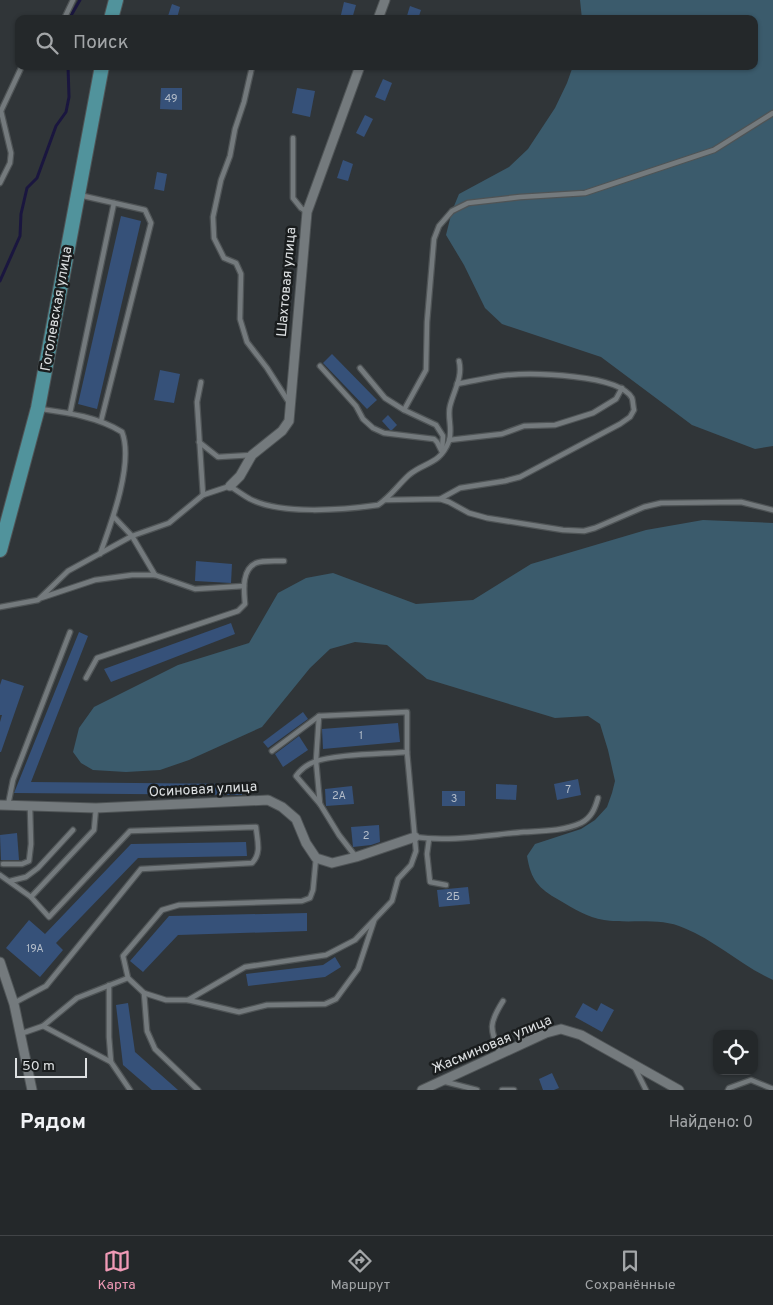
<!DOCTYPE html>
<html lang="ru">
<head>
<meta charset="utf-8">
<style>
	body { margin:0; font-family:Overpass,sans-serif; background:#303436; color:#f1f3f6 }
	.controls { position:absolute; right:15px; bottom:15px; display:grid; overflow:hidden; border-radius:10px; box-shadow:0 1px 4px #0004 }
	.controls button { width:45px; height:45px; display:grid; place-items:center; padding:0; border:0; border-bottom:1px solid #414447; background:#24282a; color:#f1f3f6; font:25px sans-serif }
	.scale { position:absolute; left:15px; bottom:12px; width:72px; box-sizing:border-box; padding-left:5px; border:2px solid #dde0e2; border-top:0; font-size:14px; line-height:18px; white-space:nowrap; color:#dde0e2; -webkit-text-stroke:4px #1a1d1e; paint-order:stroke }
	.list { margin:0; padding:0; list-style:none }
	h2 { display:flex; justify-content:space-between; align-items:center; height:65px; margin:0; padding:0 20px; font-size:21px }
	h2 small { font-size:16px; font-weight:400; color:#a3a6a8 }
	.icon { flex:none; width:28px; height:28px; fill:none; stroke:currentColor; stroke-width:2; stroke-linecap:round; stroke-linejoin:round }
	.map { position:relative; flex:none; width:773px; height:1090px; overflow:hidden }
	.search { position:absolute; background:#24282a; box-shadow:0 1px 4px #0004; left:15px; right:15px; top:15px; height:55px; display:flex; align-items:center; gap:12px; box-sizing:border-box; padding:0 18px; border-radius:10px; color:#a3a6a8; font-size:19px }
	.sheet { height:145px; background:#24282a }
	nav { display:flex; justify-content:space-around; align-items:center; box-sizing:border-box; height:70px; border-top:1px solid #414447; background:#24282a; font-size:14px; color:#a3a6a8 }
	nav a { display:grid; justify-items:center; gap:2px }
	nav .on { color:#f09ab6 }
	.map>svg:first-child { display:block }
	.green { fill:#3b5b6c }
	.lines { fill:none; stroke-linecap:round; stroke-linejoin:round }
	.stream { stroke:#1a163f; stroke-width:3 }
	.building { fill:#365179 }
	.lane-casing { stroke:#4f5456; stroke-width:7 }
	.street-casing { stroke:#4f5456; stroke-width:11 }
	.primary-casing { stroke:#4f5456; stroke-width:16 }
	.lane { stroke:#747a7d; stroke-width:4.5 }
	.street { stroke:#747a7d; stroke-width:9 }
	.primary { stroke:#51939c; stroke-width:14 }
	.labels { text-anchor:middle; dominant-baseline:central; stroke-width:5; stroke-linejoin:round; paint-order:stroke }
	.number-label { font-size:11px; fill:#b3bcc8 }
	.street-label { font-size:14px; fill:#dde0e2; stroke:#1a1d1e }
</style>
</head>
<body>
<div class="map">
<svg width="773" height="1090" viewBox="0 0 773 1090">
	<rect width="100%" height="100%" fill="#303538"/>
	<!-- green -->
	<g class="green">
		<polygon points="580,0 773,0 773,446 755,449 692,425 601,357 502,324 485,308 464,265 446,235 452,211 459,194 509,167 528,149 555,108 567,83 573,66 754,66 754,19 582,19"/>
		<path d="M703,520L773,523V980C742,966 716,941 684,928C660,917 630,924 604,920C587,917 574,909 559,900C538,888 531,880 527,856L535,844L581,829L595,820L607,807L612,793L615,781L608,750L600,724L588,716L555,718L427,679L387,645L355,642L330,649L310,668L262,727L189,760L160,770L126,772L93,770L81,763L73,752L79,728L94,707L178,665L249,643L278,593L306,578L333,573L416,604L473,600L531,564L646,530Z"/>
	</g>
	<g class="lines">
		<!-- stream -->
		<g class="stream">
			<polyline points="69,19 80,0"/>
			<polyline points="0,281 20,236 21,214 27,188 37,178 56,126 66,112 69,97 68,66"/>
		</g>
	</g>
	<!-- building -->
	<g class="building">
		<polygon points="344,2 356,5 352,19 340,19"/>
		<polygon points="172,4 180,7 177,18 168,16"/>
		<polygon points="410,6 421,10 418,19 406,19"/>
		<polygon points="383,79 392,83 385,101 375,97"/>
		<polygon points="161,88 182,88 182,110 160,109"/>
		<polygon points="297,88 315,91 310,117 292,113"/>
		<polygon points="365,115 373,119 364,137 356,133"/>
		<polygon points="343,160 353,164 348,181 337,178"/>
		<polygon points="157,172 167,174 164,191 154,189"/>
		<polygon points="121,216 141,221 97,409 78,404"/>
		<polygon points="332,354 377,400 367,409 323,363"/>
		<polygon points="160,370 180,374 174,403 154,400"/>
		<polygon points="388,415 397,425 392,430 390,430 382,421"/>
		<polygon points="196,561 232,564 231,583 195,581"/>
		<polygon points="231,623 235,634 111,682 104,669"/>
		<polygon points="79,632 88,636 31,782 242,784 242,795 14,793"/>
		<polygon points="2,679 24,686 1,752 0,752 0,722 2,715 0,715 0,685"/>
		<polygon points="303,712 308,719 268,748 263,742"/>
		<polygon points="398,723 400,742 323,749 322,729"/>
		<polygon points="299,736 308,750 283,767 275,754"/>
		<polygon points="578,779 581,795 557,800 554,784"/>
		<polygon points="496,784 517,785 516,800 496,799"/>
		<polygon points="352,786 354,804 326,806 325,789"/>
		<rect x="442" y="791" width="23" height="15"/>
		<polygon points="379,825 380,842 371,845 353,847 351,827"/>
		<polygon points="17,833 19,860 1,860 0,835"/>
		<polygon points="246,842 247,856 138,858 56,943 63,950 40,977 6,948 29,920 45,934 131,844"/>
		<polygon points="468,887 470,904 439,907 437,890"/>
		<polygon points="307,913 307,931 178,935 143,972 130,961 169,916"/>
		<polygon points="335,957 341,967 325,977 248,986 246,974 323,965"/>
		<polygon points="128,1003 135,1052 178,1090 152,1090 123,1065 116,1005"/>
		<polygon points="583,1003 597,1011 601,1003 614,1010 602,1032 575,1017"/>
		<polygon points="552,1073 559,1088 554,1090 543,1090 539,1079"/>
	</g>
	<g class="lines">
		<!-- lane casing -->
		<g class="lane-casing">
			<g id="lane">
				<polyline points="64,19 73,0"/>
				<polyline points="252,67 244,102 235,129 230,156 221,180 213,217 214,238 224,258 236,263 241,274 240,319 247,342 267,368 290,404"/>
				<polyline points="293,138 293,198 301,208 307,212"/>
				<polyline points="0,183 10,163 11,153 1,111 22,66"/>
				<polyline points="79,195 145,210 151,223 101,421"/>
				<polyline points="320,366 356,406 363,419 373,428 384,433 434,439 437,442 442,452"/>
				<polyline points="360,368 385,398 404,410 436,425 443,436 442,451"/>
				<polyline points="201,382 197,402 203,495"/>
				<path d="M41,409C69,413 98,417 122,432C134,463 111,524 100,554"/>
				<polyline points="404,410 426,370 427,322 434,239 439,226 452,211 468,203 520,197 585,193 714,150 773,113"/>
				<polyline points="70,413 114,203"/>
				<polyline points="449,440 502,434 524,426 555,425 593,413 616,399 622,388"/>
				<polyline points="199,442 218,457 252,455"/>
				<path d="M440,499L460,488L505,481L520,477L620,424L630,417L634,410C633,406 633,401 632,398C619,374 532,373 507,375C490,377 474,381 457,384"/>
				<polyline points="385,500 440,499 449,502 469,513 487,518 563,530 584,531 595,528 644,507 661,503 741,502 773,510"/>
				<polyline points="114,517 132,536 155,575"/>
				<polyline points="41,598 95,580 132,575 155,575 195,589 244,586"/>
				<path d="M0,607L38,600L68,571L132,536L169,523L203,495L230,486C236,490 243,495 250,499C281,515 343,510 378,505C390,497 398,485 409,475C424,462 440,465 449,441C453,429 447,417 450,406C454,390 463,377 459,361"/>
				<path d="M86,678L97,658L238,611L245,604C244,591 241,570 256,563C263,560 276,561 284,561"/>
				<polyline points="319,716 316,761 320,804"/>
				<polyline points="272,751 319,716 407,712 407,752 416,851 411,865 398,879 392,901 355,940 326,955 245,967 188,1000 166,1000 144,993 128,978 123,956 162,910 179,905 302,901 310,898 313,890 316,858"/>
				<polyline points="8,805 13,780 70,632"/>
				<path d="M415,837C450,842 488,835 524,832C542,831 564,831 581,823C591,818 595,809 598,798"/>
				<polyline points="429,839 427,854 430,882 446,885"/>
				<path d="M356,857L339,835L320,804L296,776C301,769 306,765 314,762C334,754 383,754 407,752"/>
				<polyline points="3,864 22,864 29,861 31,844 30,807"/>
				<path d="M0,875L31,897L49,917L130,831L256,827C257,840 262,853 252,863L141,869L46,986L14,1003"/>
				<polyline points="10,881 26,877 38,868 73,830"/>
				<polyline points="31,897 94,830 96,808"/>
				<polyline points="109,985 109,1037 111,1062 130,1090"/>
				<polyline points="144,993 147,1031 155,1049 198,1090"/>
				<polyline points="188,1000 239,1012 267,1005 325,1004 336,999 358,969 374,921"/>
				<polyline points="43,1026 111,1062"/>
				<polyline points="20,1034 43,1026 77,998 128,978"/>
				<path d="M500,1054C490,1028 488,1025 503,1001"/>
				<polyline points="635,1068 646,1090"/>
				<polyline points="442,1081 477,1090"/>
				<polyline points="502,1090 514,1090"/>
				<polyline points="728,1090 729,1088 751,1080 773,1089"/>
			</g>
		</g>
		<!-- street casing -->
		<g class="street-casing">
			<g id="street">
				<polyline points="378,19 385,0"/>
				<polyline points="230,486 240,476 252,455 282,431 289,421 307,212 360,66"/>
				<polyline points="0,805 96,808 268,800 282,807 296,819 306,843 316,858 332,863 356,857 415,837"/>
				<polyline points="0,962 14,1004 32,1090"/>
				<polyline points="422,1090 546,1033 561,1029 581,1035 679,1090"/>
			</g>
		</g>
		<!-- primary casing -->
		<g class="primary-casing">
			<g id="primary">
				<polyline points="111,19 116,0"/>
				<polyline points="0,550 38,408 102,66"/>
			</g>
		</g>
		<!-- lane -->
		<use href="#lane" class="lane"/>
		<!-- street -->
		<use href="#street" class="street"/>
		<!-- primary -->
		<use href="#primary" class="primary"/>
	</g>
	<g class="labels">
		<!-- number labels -->
		<g class="number-label">
			<text x="171" y="99">49</text>
			<text x="361" y="736">1</text>
			<text x="568" y="790">7</text>
			<text x="339" y="796">2А</text>
			<text x="454" y="799">3</text>
			<text x="366" y="836">2</text>
			<text x="453" y="897">2Б</text>
			<text x="35" y="949">19А</text>
		</g>
		<!-- street labels -->
		<g class="street-label">
			<text transform="translate(287 282) rotate(-85)">Шахтовая улица</text>
			<text transform="translate(57 309) rotate(-80)">Гоголевская улица</text>
			<text transform="translate(203 790) rotate(-3)">Осиновая улица</text>
			<text transform="translate(492 1045) rotate(-23)">Жасминовая улица</text>
		</g>
	</g>
</svg>
<div class="controls">
<button><svg class="icon" aria-label="locate" viewBox="0 0 24 24"><circle cx="12" cy="12" r="6"/><path d="M12 2v4M12 18v4M2 12h4M18 12h4"/></svg></button>
</div>
<div class="scale">50 m</div>
<div class="search"><svg class="icon" aria-label="search" viewBox="0 0 24 24"><circle cx="10" cy="10" r="6"/><path d="M15 15l6 6"/></svg>Поиск</div>
</div>
<section class="sheet">
<h2>Рядом<small>Найдено: 0</small></h2>
<ul class="list">
</ul>
</section>
<nav>
<a class="on"><svg class="icon" aria-label="map" viewBox="0 0 24 24"><path d="M3 6l6-2 6 2 6-2v14l-6 2-6-2-6 2zM9 4v14M15 6v14"/></svg>Карта</a>
<a><svg class="icon" aria-label="directions" viewBox="0 0 24 24"><path d="M12 3l9 9-9 9-9-9zM9 14v-3h6M13 9l2 2-2 2"/></svg>Маршрут</a>
<a><svg class="icon" aria-label="saved" viewBox="0 0 24 24"><path d="M7 4h10v16l-5-4-5 4z"/></svg>Сохранённые</a>
</nav>
</body>
</html>
